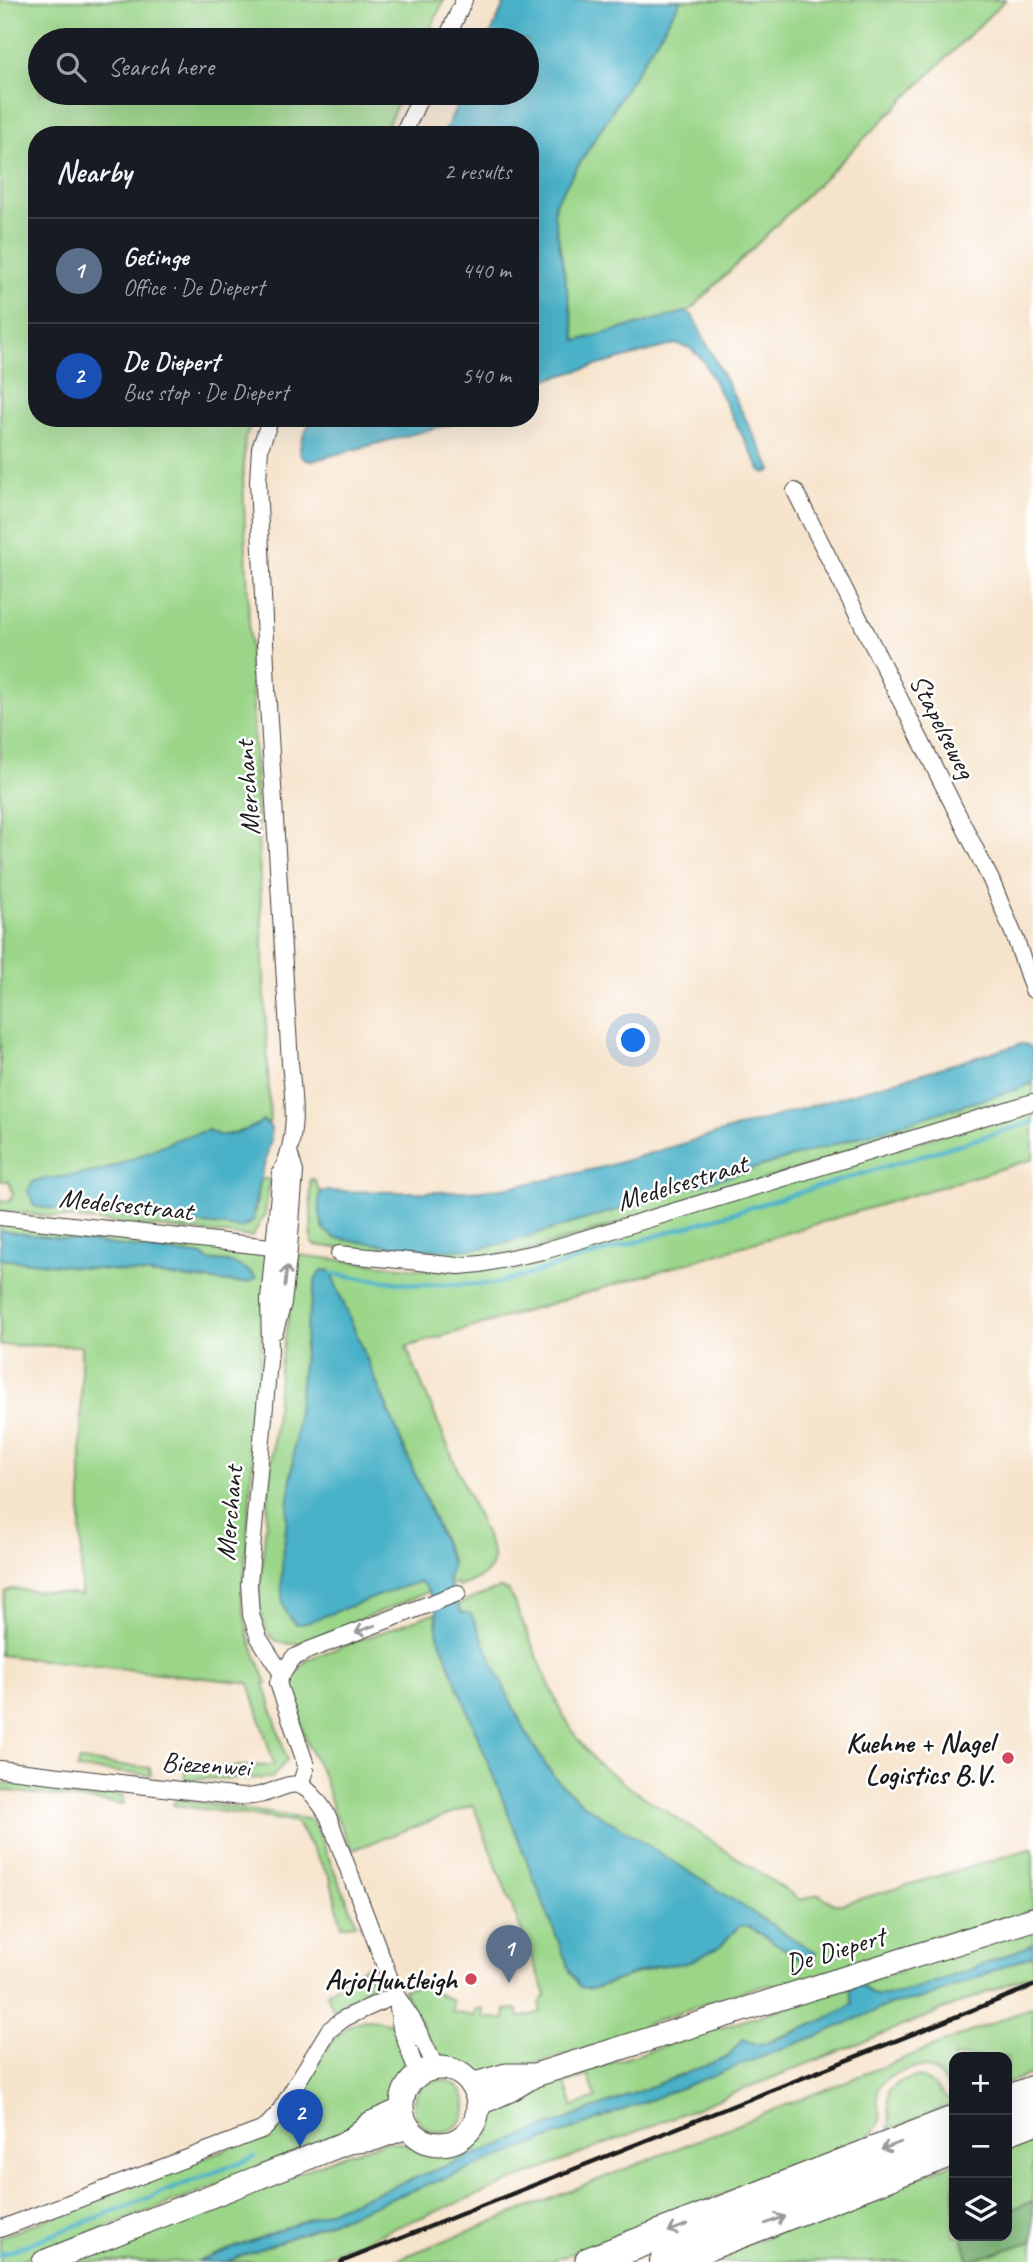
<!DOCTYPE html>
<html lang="en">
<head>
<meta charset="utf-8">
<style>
	body { margin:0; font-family:Caveat,sans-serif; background:#242831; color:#f1f3f6 }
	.controls { position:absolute; right:21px; bottom:21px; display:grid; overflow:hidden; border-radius:14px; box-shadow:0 7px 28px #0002 }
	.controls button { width:63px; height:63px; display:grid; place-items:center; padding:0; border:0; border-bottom:2px solid #363941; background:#171b24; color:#f1f3f6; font:35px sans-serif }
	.you { position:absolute; left:634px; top:1041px; width:24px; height:24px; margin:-18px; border:5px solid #fff; border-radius:50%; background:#1a73e8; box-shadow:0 0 0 10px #1a73e833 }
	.badge { display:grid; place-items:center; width:46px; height:46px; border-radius:50%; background:#0f766e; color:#fff; font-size:23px; font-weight:700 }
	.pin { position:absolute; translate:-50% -58px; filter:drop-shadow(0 2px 4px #0008) }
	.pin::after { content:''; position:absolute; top:37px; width:24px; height:21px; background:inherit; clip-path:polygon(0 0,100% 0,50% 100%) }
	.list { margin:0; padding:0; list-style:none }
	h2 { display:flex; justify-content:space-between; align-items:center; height:91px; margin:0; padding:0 28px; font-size:30px }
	h2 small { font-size:23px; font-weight:400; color:#9ea1a6 }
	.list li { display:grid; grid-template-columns:46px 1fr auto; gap:21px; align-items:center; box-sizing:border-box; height:105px; padding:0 28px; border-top:2px solid #363941 }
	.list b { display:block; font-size:26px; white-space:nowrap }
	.list p { margin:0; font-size:23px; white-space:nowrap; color:#9ea1a6 }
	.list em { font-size:23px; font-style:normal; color:#9ea1a6 }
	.icon { flex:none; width:38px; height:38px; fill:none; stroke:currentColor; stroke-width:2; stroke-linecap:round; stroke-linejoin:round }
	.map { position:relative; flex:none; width:1033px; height:2262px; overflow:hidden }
	.search { position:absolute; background:#171b24; box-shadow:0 7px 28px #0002; left:28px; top:28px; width:511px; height:77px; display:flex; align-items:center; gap:18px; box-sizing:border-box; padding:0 24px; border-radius:38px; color:#9ea1a6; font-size:26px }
	.panel { position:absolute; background:#171b24; box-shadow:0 7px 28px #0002; left:28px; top:126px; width:511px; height:301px; border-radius:28px }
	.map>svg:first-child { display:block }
	.green { fill:#9ad588; stroke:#5b7852; stroke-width:2; fill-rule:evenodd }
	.forest { fill:#7bb674; stroke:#4c6948; stroke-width:2 }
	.water { fill:#49b1c8; stroke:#326672; stroke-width:2 }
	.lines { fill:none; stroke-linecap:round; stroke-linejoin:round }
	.stream { stroke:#49b1c8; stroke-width:4.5 }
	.street-casing { stroke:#3d3a36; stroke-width:18 }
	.secondary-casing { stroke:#3d3a36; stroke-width:25 }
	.highway-casing { stroke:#3d3a36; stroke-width:32 }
	.street { stroke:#fff; stroke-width:16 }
	.secondary { stroke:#fff; stroke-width:23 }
	.highway { stroke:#fff; stroke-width:30 }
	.rail { stroke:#1c1c1c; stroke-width:4.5 }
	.oneway { stroke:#999 }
	.poi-dot { fill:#d1495b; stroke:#fff; stroke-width:2.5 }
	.labels { text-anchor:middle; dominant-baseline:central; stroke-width:5; stroke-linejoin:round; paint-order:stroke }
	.street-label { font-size:28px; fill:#1c1c1c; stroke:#fff }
	.poi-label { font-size:28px; font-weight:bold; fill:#1c1c1c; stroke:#fff; text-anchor:end }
</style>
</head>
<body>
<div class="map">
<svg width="1033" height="2262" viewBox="0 0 1033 2262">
	<rect width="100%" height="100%" fill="#fff"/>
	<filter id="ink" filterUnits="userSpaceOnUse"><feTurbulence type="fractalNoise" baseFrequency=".0143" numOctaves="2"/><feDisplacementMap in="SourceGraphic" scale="14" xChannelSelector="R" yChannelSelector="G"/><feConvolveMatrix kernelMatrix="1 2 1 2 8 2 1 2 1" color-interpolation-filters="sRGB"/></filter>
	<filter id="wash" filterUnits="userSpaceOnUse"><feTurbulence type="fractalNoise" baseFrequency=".00686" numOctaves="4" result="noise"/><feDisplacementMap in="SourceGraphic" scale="28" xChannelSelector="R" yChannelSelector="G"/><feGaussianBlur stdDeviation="1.57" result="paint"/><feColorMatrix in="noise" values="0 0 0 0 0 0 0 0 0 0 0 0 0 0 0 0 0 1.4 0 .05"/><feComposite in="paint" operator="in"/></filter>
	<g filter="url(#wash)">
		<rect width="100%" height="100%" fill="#f6e3cb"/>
		<!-- green -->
		<g class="green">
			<polygon points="0,0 444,0 425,40 40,40 40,93 402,93 383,135 37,135 37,418 254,418 245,438 243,479 270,1120 269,1124 263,1120 253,1128 220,1136 208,1130 97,1172 35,1181 29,1191 34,1205 246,1226 253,1221 261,1179 270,1179 265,1214 252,1237 0,1211 0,1200 10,1201 13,1194 9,1181 0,1181"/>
			<polygon points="681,0 1005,0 688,312 576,341 554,214 555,203"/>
			<polygon points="1033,1083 1033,1098 537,1248 481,1258 425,1259 314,1245 312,1243 310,1179 314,1179 320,1192 319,1208 324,1230 335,1238 363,1242 461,1250 492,1246 557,1228"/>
			<path d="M1033,1109V1159L406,1347L493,1553C495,1575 475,1580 458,1587L456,1583L450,1585L448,1580L452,1562L330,1271L307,1324L282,1567L405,1586L420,1582L425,1585L428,1592L306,1642C270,1650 263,1632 259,1600L280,1366L299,1255L418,1269L458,1271Z"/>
			<path d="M0,1222L266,1251V1284L242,1603L249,1638L267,1683H264L287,1760L272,1778L185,1779L184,1769L274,1765L249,1683L0,1655C0,1634 0,1611 6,1591L12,1589L81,1595V1346L0,1345V1259L239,1283L229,1262L208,1260L204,1256L0,1231Z"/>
			<path d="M500,1588L509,1591L559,1707L576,1737L596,1762L629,1787L801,1900L819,1894L834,1904H843L1033,1848V1910L799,1982L759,1986L647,2024L633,2037L497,2073L475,2074L437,2053L403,1990L417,1985L452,2000V2012L474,2016L476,2009H483L484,2018L505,2019L506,2010L517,2009L521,2018L541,2012L539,2003L546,1995L473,1805L352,1850L335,1814L323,1775L308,1745L289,1691L293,1677L308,1659L431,1614H437L436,1623L439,1638L571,1973L580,1987L592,1989L657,1966L687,1963L739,1926H748L808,1964L585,1805C574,1796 562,1787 553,1775C520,1732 495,1665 471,1615L461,1612L458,1604Z"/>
			<polygon points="79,1761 150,1768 151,1775 77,1769"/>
			<polygon points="0,1783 123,1796 124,1804 0,1790"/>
			<polygon points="176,1799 312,1820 357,1923 342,1926 330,1878 296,1822 173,1805"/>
			<path d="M1033,1928V1974L309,2262H226L818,2035L814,2024L758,2045L743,2039L728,2057L197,2262H67L346,2154L384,2142H403L424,2152L438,2155L457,2154L482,2132L488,2114L506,2099L580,2073ZM588,2075L596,2098L573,2106L565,2084Z"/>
			<polygon points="369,1964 373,1985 333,2010 327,1993"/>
			<path d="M1033,2007V2073L1007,2083V2057H954V2094C947,2087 943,2078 935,2072C919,2061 890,2073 879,2087C871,2110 895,2115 865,2139L550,2262H391Z"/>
			<polygon points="363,2020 379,2021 392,2024 402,2046 405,2068 396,2091 378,2112 288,2158 16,2262 0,2262 0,2237 273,2131 330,2044 348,2026"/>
			<path d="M916,2077C935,2078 939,2096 954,2104L888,2130C893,2115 886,2104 889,2090L900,2082Z"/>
			<circle cx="440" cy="2106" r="26"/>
			<polygon points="1033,2133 1033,2201 1007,2211 1007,2143"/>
			<polygon points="954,2163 954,2236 962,2236 969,2261 1033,2241 1033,2262 701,2262"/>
		</g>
		<!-- forest -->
		<polygon class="forest" points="1033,2201 1033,2241 969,2261 962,2236 1007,2236 1007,2211"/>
		<!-- water -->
		<g class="water">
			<polygon points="506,0 681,0 555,203 554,214 576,341 685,312 692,315 772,470 766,473 761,471 702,359 690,348 675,344 530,384 530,135 443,135 463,93 527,93 527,40 488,40"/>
			<path d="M312,418H473L311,461C288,458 307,431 312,418Z"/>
			<path d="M1021,1044L1028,1045L1033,1050V1083L1021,1088L557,1228C529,1236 501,1246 472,1249C429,1253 378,1244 335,1238L324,1230C321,1217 315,1203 322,1191C379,1191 445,1195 501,1188C537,1183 572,1174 607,1166Z"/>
			<path d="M263,1120L271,1128V1139L258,1188L252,1221L241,1228L37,1207L34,1205L28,1191L33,1182L37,1180L97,1172L118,1165L177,1139L208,1130C211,1132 215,1134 219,1135C230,1137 255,1128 263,1120Z"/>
			<path d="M0,1231L204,1256L208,1260C226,1262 244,1263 256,1278L250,1282L239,1283L0,1259Z"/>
			<path d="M322,1270L330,1271L452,1563L448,1580L461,1612L471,1614C495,1665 520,1732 553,1775C562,1787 574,1796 585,1805L816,1953L808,1964L748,1926H739L720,1947L687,1963L657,1966L592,1989L580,1987L571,1973L439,1638C434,1625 439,1624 437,1614C435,1604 428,1587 420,1582L405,1586L303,1624H296C278,1610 282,1588 282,1567L307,1324L316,1278Z"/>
			<path d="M1033,1944V1955L923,1999L889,2005L819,2035L226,2262H197L728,2057L743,2039C747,2041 754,2045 759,2044C773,2043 843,2013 853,2003L850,1988L860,1984C864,1987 869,1992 873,1994C896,2003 1006,1955 1033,1944Z"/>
		</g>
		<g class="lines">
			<!-- stream -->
			<g class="stream">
				<polyline points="331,1274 417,1285 493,1284 527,1275 1033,1122"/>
				<polyline points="0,2255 254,2157"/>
			</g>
		</g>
	</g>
	<g filter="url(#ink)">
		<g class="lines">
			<!-- street casing -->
			<g class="street-casing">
				<g id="street">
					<polyline points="446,40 464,0"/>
					<polyline points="403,135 422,93"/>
					<path d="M271,418L260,448L258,481L267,688L290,1063C294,1100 299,1138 281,1172L269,1299L270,1350L249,1584L251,1615L259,1638L282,1674L278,1683L305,1762V1770L300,1786"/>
					<polyline points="795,491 991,880 1016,940 1033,990"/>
					<polyline points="0,1217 289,1249"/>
					<polyline points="339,1254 459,1266 481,1264 544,1251 1033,1102"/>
					<polyline points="275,1331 283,1303 289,1249 295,1172 290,1155"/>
					<polyline points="282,1674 293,1658 309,1650 458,1593"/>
					<path d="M0,1769L241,1797C288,1797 293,1759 328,1816L396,1995L414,2022L436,2068"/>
					<polyline points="397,2001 401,2028 418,2075"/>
					<polyline points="0,2229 264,2129 278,2114 329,2030 345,2018 396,1995"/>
				</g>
			</g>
			<!-- secondary casing -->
			<g class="secondary-casing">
				<g id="secondary">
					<circle cx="440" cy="2106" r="38"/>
					<polyline points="471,2085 506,2075 533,2075"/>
					<polyline points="478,2104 510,2090 535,2075 1033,1919"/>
					<polyline points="348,2142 371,2123 401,2110"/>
					<polyline points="44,2262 348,2142 374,2139 407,2127"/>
				</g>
			</g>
			<!-- highway casing -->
			<g class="highway-casing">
				<g id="highway">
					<polyline points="1007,2101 1033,2091"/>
					<polyline points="1007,2130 1033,2120"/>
					<polyline points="590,2262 954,2121"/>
					<polyline points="665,2262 954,2150"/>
				</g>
			</g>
			<!-- street -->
			<use href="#street" class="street"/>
			<!-- secondary -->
			<use href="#secondary" class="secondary"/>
			<!-- highway -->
			<use href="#highway" class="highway"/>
			<!-- rail -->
			<polyline class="rail" points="341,2262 1033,1986"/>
		</g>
		<!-- one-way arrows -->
		<defs><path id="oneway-shaft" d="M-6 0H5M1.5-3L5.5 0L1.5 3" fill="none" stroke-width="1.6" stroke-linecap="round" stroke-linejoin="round" transform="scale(1.75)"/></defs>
		<g class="oneway">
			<use href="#oneway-shaft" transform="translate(286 1276) rotate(-84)"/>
			<use href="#oneway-shaft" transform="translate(365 1629) rotate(159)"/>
			<use href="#oneway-shaft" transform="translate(891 2146) rotate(159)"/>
			<use href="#oneway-shaft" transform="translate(775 2220) rotate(-21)"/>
			<use href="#oneway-shaft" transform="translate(678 2228) rotate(159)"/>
		</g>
	</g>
	<!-- markers -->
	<g class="poi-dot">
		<circle cx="1008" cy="1758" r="7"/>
		<circle cx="471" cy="1979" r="7"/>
	</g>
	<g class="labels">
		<!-- street labels -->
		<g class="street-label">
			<text transform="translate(943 726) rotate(63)">Stapelseweg</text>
			<text transform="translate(247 788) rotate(-94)">Merchant</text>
			<text transform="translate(682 1182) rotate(-17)">Medelsestraat</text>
			<text transform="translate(126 1204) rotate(6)">Medelsestraat</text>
			<text transform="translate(229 1513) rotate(-85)">Merchant</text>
			<text transform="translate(206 1764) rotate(4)">Biezenwei</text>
			<text transform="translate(835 1950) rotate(-17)">De Diepert</text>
		</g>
		<!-- poi labels -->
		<g class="poi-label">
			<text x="994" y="1742">Kuehne + Nagel<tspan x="994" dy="32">Logistics B.V.</tspan></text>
			<text x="457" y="1979">ArjoHuntleigh</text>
		</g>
	</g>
</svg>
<div class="controls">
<button>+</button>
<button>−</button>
<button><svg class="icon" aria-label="layers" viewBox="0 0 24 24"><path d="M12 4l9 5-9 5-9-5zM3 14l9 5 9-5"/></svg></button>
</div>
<div class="you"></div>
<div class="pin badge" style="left:509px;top:1983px;background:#5c6f8a">1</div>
<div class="pin badge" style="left:300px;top:2147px;background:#1a4fb4">2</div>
<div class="search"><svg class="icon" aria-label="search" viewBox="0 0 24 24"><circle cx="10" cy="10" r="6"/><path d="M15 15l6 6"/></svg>Search here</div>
<section class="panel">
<h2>Nearby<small>2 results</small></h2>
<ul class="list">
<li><span class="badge" style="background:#5c6f8a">1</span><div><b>Getinge</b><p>Office · De Diepert</p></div><em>440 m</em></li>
<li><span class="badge" style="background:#1a4fb4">2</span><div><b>De Diepert</b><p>Bus stop · De Diepert</p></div><em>540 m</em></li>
</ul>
</section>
</div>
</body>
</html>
